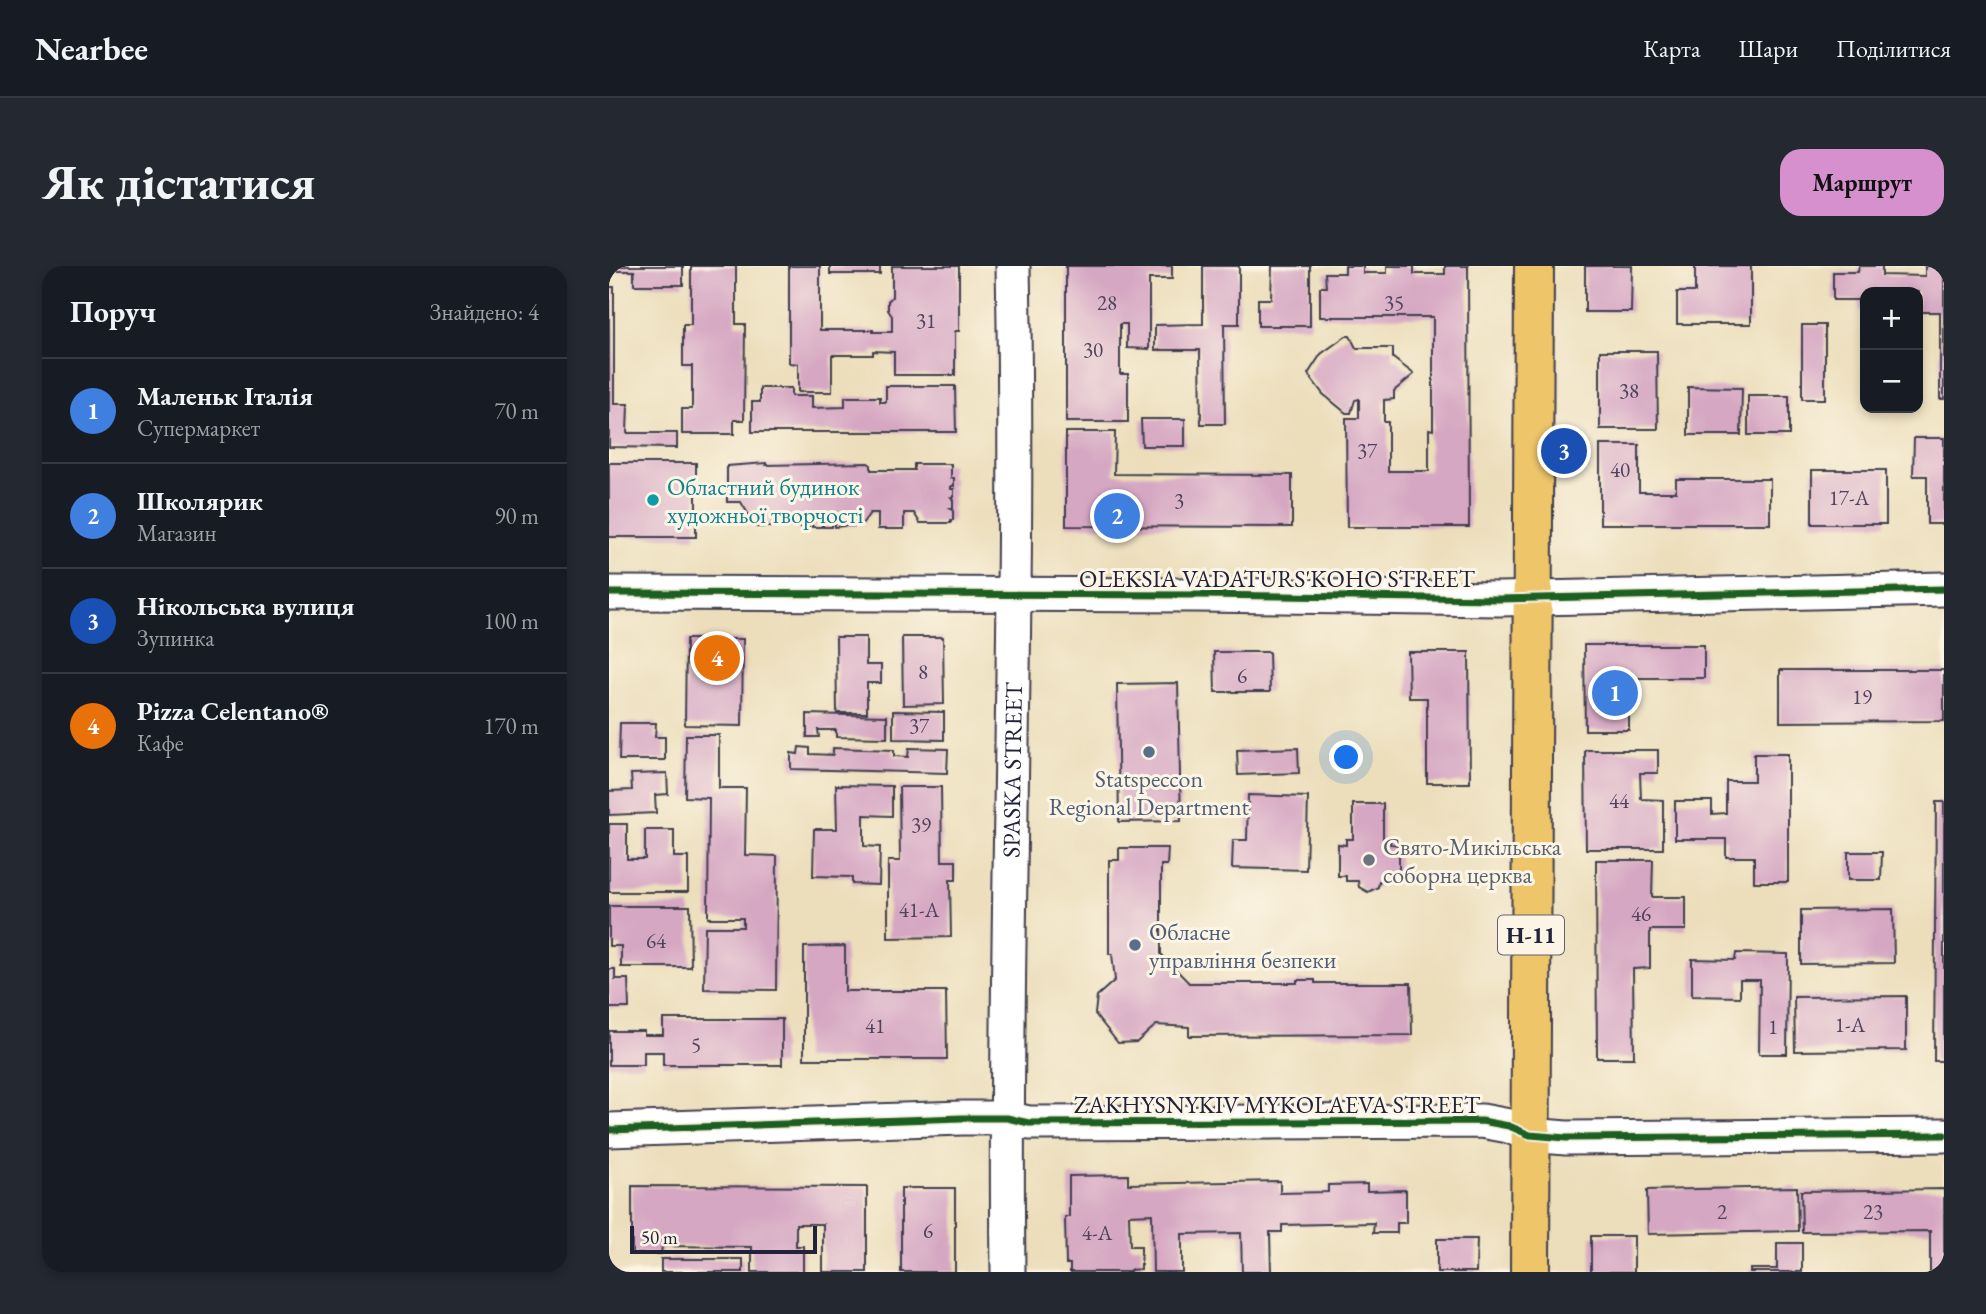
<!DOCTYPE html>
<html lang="uk">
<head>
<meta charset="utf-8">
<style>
	body { margin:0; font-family:"EB Garamond",serif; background:#242831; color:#f1f3f6 }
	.controls { position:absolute; right:21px; top:21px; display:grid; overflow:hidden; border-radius:14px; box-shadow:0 4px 10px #0003 }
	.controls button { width:63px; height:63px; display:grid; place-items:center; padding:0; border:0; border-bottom:2px solid #363941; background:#171b24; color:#f1f3f6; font:35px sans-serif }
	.scale { position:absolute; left:21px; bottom:18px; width:187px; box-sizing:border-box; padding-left:7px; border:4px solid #22223b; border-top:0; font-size:19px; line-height:24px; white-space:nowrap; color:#22223b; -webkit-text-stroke:5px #fcf5e5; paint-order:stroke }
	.you { position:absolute; left:738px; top:492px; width:24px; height:24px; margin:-18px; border:5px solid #fff; border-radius:50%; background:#1a73e8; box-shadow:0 0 0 10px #1a73e833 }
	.badge { display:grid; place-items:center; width:46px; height:46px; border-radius:50%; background:#d690ce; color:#fff; font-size:23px; font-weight:700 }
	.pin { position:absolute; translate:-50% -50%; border:4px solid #fff; box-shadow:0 2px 7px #0006 }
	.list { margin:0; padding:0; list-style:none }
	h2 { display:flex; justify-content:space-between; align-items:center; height:91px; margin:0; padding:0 28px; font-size:30px }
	h2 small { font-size:23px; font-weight:400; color:#9ea1a6 }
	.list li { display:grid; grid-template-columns:46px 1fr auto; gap:21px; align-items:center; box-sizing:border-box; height:105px; padding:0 28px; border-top:2px solid #363941 }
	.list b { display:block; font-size:26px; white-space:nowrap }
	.list p { margin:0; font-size:23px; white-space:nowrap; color:#9ea1a6 }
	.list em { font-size:23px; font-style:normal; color:#9ea1a6 }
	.map { position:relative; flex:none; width:1335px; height:1006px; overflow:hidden; border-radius:21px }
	header { display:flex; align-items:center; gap:42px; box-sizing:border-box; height:98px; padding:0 35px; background:#171b24; border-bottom:2px solid #363941 }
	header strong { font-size:33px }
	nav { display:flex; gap:38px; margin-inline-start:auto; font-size:24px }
	.intro { display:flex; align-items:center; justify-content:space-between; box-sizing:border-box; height:168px; padding:0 42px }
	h1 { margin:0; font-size:49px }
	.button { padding:18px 32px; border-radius:21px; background:#d690ce; color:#111; font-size:24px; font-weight:700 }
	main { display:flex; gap:42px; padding:0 42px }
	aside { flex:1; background:#171b24; border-radius:21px; box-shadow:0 4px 10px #0003 }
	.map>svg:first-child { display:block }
	.building { fill:#d6a7c3 }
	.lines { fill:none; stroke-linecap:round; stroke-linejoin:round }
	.minor-casing { stroke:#403e4e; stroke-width:37 }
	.major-casing { stroke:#403e4e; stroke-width:42 }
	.minor { stroke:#fff; stroke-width:33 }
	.major { stroke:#eec569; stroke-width:38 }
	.cycleway-casing { stroke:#fcf5e5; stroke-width:11 }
	.cycleway { stroke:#1b5e20; stroke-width:7 }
	.culture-dot { fill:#0f9aa8; stroke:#fcf5e5; stroke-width:2.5 }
	.service-dot { fill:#5c6f8a; stroke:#fcf5e5; stroke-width:2.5 }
	.worship-dot { fill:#6b7280; stroke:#fcf5e5; stroke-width:2.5 }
	.labels { text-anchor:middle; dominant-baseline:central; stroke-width:6; stroke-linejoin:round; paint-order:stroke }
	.number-label { font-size:21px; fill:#4f435d }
	.shield { fill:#fcf5e5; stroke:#63616e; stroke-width:2 }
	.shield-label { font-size:23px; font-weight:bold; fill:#22223b }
	.culture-label { font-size:24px; fill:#0d838f; stroke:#fcf5e5; text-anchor:start }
	.street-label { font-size:24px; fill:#22223b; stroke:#fcf5e5 }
	.service-label { font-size:24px; fill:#4e5e75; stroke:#fcf5e5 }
	.worship-label { font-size:24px; fill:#5b616d; stroke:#fcf5e5; text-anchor:start }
</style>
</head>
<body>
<header>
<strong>Nearbee</strong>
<nav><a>Карта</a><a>Шари</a><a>Поділитися</a></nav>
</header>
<div class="intro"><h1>Як дістатися</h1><a class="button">Маршрут</a></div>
<main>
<aside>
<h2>Поруч<small>Знайдено: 4</small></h2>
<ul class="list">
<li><span class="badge" style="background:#3f7fe0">1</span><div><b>Маленьк Італія</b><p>Супермаркет</p></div><em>70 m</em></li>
<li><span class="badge" style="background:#3f7fe0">2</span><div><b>Школярик</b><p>Магазин</p></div><em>90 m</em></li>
<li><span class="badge" style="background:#1a4fb4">3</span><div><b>Нікольська вулиця</b><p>Зупинка</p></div><em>100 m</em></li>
<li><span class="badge" style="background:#e8710a">4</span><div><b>Pizza Celentano®</b><p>Кафе</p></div><em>170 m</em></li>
</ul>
</aside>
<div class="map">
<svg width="1335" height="1006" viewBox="0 0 1335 1006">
	<rect width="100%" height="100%" fill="#fcf5e5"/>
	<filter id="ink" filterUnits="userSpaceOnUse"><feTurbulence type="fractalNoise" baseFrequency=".0143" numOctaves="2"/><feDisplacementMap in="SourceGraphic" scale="14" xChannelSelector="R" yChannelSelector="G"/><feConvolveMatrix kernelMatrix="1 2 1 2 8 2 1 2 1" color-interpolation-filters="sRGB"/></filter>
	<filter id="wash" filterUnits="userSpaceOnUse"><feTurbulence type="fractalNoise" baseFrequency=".00686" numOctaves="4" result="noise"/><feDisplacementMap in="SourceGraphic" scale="28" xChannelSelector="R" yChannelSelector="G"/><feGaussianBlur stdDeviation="1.57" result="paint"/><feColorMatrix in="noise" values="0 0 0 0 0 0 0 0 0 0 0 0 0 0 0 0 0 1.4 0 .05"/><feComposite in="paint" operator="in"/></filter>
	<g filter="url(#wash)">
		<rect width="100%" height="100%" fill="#ecdebb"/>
		<g id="blocks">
			<!-- building -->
			<g class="building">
				<polygon points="0,0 74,0 74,19 25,19 25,5 0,5"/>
				<polygon points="82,0 127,0 127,58 136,58 135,154 125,154 125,168 73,168 73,143 83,143 83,100 74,100 74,59 82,59"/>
				<polygon points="180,0 211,0 211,64 264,64 264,66 283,66 283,50 279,44 279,35 283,31 283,0 350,0 350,65 346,65 346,109 285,109 285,86 264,85 264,89 223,89 223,126 189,126 189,98 180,97"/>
				<rect x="221" y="0" width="50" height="8"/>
				<polygon points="457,0 563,0 563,13 540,13 540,83 518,82 518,58 511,58 511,108 519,108 519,156 457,156"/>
				<polygon points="594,0 630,0 630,58 615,58 616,158 592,158 591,84 546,84 546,59 594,58"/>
				<polygon points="663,0 701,0 701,60 649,60 649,33 662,33"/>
				<polygon points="736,0 754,0 754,7 778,7 778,0 805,0 805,8 836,8 836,0 859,0 860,261 738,261 737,152 750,152 750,133 746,134 742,147 737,147 714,128 699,108 712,88 737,70 741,70 747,82 784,82 784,92 805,108 785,125 785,133 775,134 775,156 779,156 779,205 820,205 820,163 824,164 824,51 711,51 711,21 717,21 716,7 736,7"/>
				<polygon points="976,0 1023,0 1022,46 976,46"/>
				<polygon points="1086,0 1142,0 1142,58 1068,58 1068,26 1086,26"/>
				<polygon points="1250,0 1273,0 1273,9 1316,10 1316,0 1335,0 1335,133 1331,133 1331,46 1309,46 1309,26 1256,26 1256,45 1250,45 1249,34 1224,34 1224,6 1249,6"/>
				<polygon points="0,21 5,21 5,138 19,138 18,167 68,167 68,182 0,181"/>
				<rect x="1193" y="59" width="23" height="74"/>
				<polygon points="991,85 1048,85 1049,163 991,163"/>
				<polygon points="277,120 346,120 347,166 143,166 143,136 151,136 151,122 182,122 182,130 203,130 203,142 236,141 236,131 271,131 271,136 277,136"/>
				<polygon points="1079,121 1133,122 1132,169 1079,169"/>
				<rect x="1139" y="130" width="41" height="39"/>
				<polygon points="532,153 576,153 576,180 533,180"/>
				<polygon points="457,166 506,166 505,208 683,209 683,261 457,260"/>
				<polygon points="1305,172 1335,172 1335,258 1318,258 1318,210 1304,210"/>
				<polygon points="991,179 1030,179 1030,226 1067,226 1067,213 1161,213 1161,258 991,258"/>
				<rect x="0" y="197" width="87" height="74"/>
				<polygon points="157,197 157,199 259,197 262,199 262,204 305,204 305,198 342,198 342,212 345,212 345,220 342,220 342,223 345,223 345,231 342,231 344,234 344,242 341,242 344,245 344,254 342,254 342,257 311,257 305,247 295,247 295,263 269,263 269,247 261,247 253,258 247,257 247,260 238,260 238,258 235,260 226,261 226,258 223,258 223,261 214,261 214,258 212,261 203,261 203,258 200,258 200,261 192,261 192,258 189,261 180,261 180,258 178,261 169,261 169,258 166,258 167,261 158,261 158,258 155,258 155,261 147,261 132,236 118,236 118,200"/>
				<rect x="1203" y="204" width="74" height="54"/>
				<polygon points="227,371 257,371 257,399 272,399 272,417 258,417 258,447 228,447"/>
				<polygon points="293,371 334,371 335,438 294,439"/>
				<polygon points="77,373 134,373 133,460 76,459"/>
				<polygon points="975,379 1095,379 1095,412 1020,412 1020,464 976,464"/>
				<polygon points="605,386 660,386 661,426 606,426"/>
				<polygon points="799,386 860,386 861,517 818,517 818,432 800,432"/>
				<polygon points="1171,404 1335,404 1335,455 1171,456"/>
				<polygon points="569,417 572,555 510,556 508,418"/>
				<polygon points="284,445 335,446 335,474 284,473"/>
				<polygon points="198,448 278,450 278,472 227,471 227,464 209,464 210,471 198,471"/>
				<polygon points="11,457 47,457 46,471 56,471 56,494 10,494"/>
				<polygon points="77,469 110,469 110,522 137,522 136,589 168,590 167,724 95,723 96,661 134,661 134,652 99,652 100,532 76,531"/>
				<polygon points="190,481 201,482 201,488 224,489 224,482 285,484 285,490 299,491 300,482 339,483 338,507 182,503 182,487 189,488"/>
				<polygon points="689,482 690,507 629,509 628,484"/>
				<polygon points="976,484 1049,484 1049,507 1031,507 1032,533 1054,534 1054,583 977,583"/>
				<polygon points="1145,488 1179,488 1179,616 1145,616 1145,591 1117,591 1117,573 1066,573 1066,535 1103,535 1103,548 1117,547 1117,515 1145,515"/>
				<polygon points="58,507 59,528 46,529 47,547 0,549 0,525 23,524 22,508"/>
				<polygon points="227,519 283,520 283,550 255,549 255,580 271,581 270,619 243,618 243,611 204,610 205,563 228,563"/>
				<polygon points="290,521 332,521 333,595 347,595 347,614 341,614 342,671 279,672 279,595 291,595"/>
				<polygon points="639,529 699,531 697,604 623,602 624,574 638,574"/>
				<polygon points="1327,536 1335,536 1335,795 1325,795"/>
				<polygon points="744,538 774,538 774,573 782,573 781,578 790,579 790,609 782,609 782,615 770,615 769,621 759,626 750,621 749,615 737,615 737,610 729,610 729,578 737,579 737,573 744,573"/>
				<polygon points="0,558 18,558 18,593 36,593 36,564 65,564 65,591 79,591 79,626 0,626"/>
				<polygon points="510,582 559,582 558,599 552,599 552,688 580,717 688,717 688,714 706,714 706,717 802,717 803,769 580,770 580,761 547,759 528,776 509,777 486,748 488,730 506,714 503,688 500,688 500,594 510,594"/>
				<polygon points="1239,586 1273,586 1272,614 1239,614"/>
				<polygon points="987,594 1044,594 1043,631 1077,631 1077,664 1041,664 1041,702 1024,703 1025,792 988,792"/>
				<polygon points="0,640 81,640 82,701 12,701 12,680 0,680"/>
				<polygon points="1284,643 1285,697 1192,698 1192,644"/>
				<polygon points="236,680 236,725 337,725 338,793 195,793 195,681"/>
				<polygon points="1127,687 1179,688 1178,788 1150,788 1151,714 1131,714 1131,731 1083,730 1083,693 1126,694"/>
				<polygon points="0,703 6,703 6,713 19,713 20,742 0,742"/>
				<polygon points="1297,730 1297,784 1186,785 1185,731"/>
				<polygon points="54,753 173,753 173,799 54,799 54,786 35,786 35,799 0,799 0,765 35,765 35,769 54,769"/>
				<polygon points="519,909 519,918 671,915 671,927 719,926 719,919 758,918 758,925 797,924 797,957 788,957 788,967 764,967 765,957 673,959 673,966 661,966 662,1006 633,1006 632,967 573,968 573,1006 544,1006 543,948 520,949 521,980 532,980 532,1003 521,1004 521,1006 461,1006 461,998 457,998 456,951 460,951 460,910"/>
				<polygon points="23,920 258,921 258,1006 214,1006 214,958 187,958 187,980 194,980 194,1006 143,1006 143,981 53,980 52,988 23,988"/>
				<polygon points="1188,921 1189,965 1039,968 1038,924"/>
				<rect x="292" y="922" width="54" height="84"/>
				<polygon points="1335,923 1335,1006 1321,1006 1321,965 1193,966 1192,925"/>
				<rect x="982" y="970" width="43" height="36"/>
				<polygon points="828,973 868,973 867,1006 828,1006"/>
				<polygon points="1168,977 1193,977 1193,1006 1141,1006 1141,1003 1168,1003"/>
				<rect x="52" y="993" width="82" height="13"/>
			</g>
		</g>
	</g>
	<g filter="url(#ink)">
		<use href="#blocks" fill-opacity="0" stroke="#403e4e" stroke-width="2"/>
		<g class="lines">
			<!-- minor casing -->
			<g class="minor-casing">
				<g id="minor">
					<polyline points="0,327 588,329 890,333 1335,323"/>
					<polyline points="0,864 353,852 398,852 420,857 873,855 900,860 921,869 957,872 1335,869"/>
					<path id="s1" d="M399,1006C395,671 411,335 404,0"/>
				</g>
			</g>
			<!-- major casing -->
			<g class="major-casing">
				<polyline id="major" points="921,1006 925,0"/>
			</g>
			<!-- minor -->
			<use href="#minor" class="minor"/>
			<!-- major -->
			<use href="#major" class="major"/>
			<!-- cycleway casing -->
			<g class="cycleway-casing">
				<g id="cycleway">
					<polyline points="0,327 588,329 890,333 1335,323"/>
					<polyline points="0,864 353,852 398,852 420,857 873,855 900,860 921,869 957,872 1335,869"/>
				</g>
			</g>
			<!-- cycleway -->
			<use href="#cycleway" class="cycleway"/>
		</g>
	</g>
	<!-- markers -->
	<circle class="culture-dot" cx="44" cy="234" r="7"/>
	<g class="service-dot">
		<circle cx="540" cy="486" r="7"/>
		<circle cx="526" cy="679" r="7"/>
	</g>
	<circle class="worship-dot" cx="760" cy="594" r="7"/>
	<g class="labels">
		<!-- number labels -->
		<g class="number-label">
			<text x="498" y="36">28</text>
			<text x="785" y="36">35</text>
			<text x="317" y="54">31</text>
			<text x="484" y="83">30</text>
			<text x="1020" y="124">38</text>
			<text x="758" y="184">37</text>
			<text x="1011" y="203">40</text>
			<text x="1240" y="231">17-А</text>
			<text x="570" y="234">3</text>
			<text x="314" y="405">8</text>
			<text x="633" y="409">6</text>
			<text x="1253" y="430">19</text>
			<text x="310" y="459">37</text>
			<text x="1010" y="534">44</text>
			<text x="312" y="558">39</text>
			<text x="310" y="643">41-А</text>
			<text x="1032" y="647">46</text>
			<text x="47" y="674">64</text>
			<text x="1241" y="758">1-А</text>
			<text x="266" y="759">41</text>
			<text x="1164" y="760">1</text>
			<text x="87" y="778">5</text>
			<text x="1113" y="945">2</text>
			<text x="1264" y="945">23</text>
			<text x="319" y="964">6</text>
			<text x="488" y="966">4-А</text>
		</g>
		<!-- shield labels -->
		<rect class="shield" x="889" y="649.5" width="66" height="39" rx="5"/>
		<g class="shield-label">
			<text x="922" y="669">Н-11</text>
		</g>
		<!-- culture labels -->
		<g class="culture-label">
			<text x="58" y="220">Областний будинок<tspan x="58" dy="28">художньої творчості</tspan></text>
		</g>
		<!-- street labels -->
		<g class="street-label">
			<text x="668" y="312">OLEKSIA VADATURS'KOHO STREET</text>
			<text stroke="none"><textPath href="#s1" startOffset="502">SPASKA STREET</textPath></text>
			<text x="668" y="838">ZAKHYSNYKIV MYKOLAEVA STREET</text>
		</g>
		<!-- service labels -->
		<g class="service-label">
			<text x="540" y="512">Statspeccon<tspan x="540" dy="28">Regional Department</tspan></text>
			<text x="540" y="665" text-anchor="start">Обласне<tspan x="540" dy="28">управління безпеки</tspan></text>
		</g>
		<!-- worship labels -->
		<g class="worship-label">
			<text x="774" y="580">Свято-Микільська<tspan x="774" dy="28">соборна церква</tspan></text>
		</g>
	</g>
</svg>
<div class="controls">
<button>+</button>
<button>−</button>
</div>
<div class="scale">50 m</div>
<div class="you"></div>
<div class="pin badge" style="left:1006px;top:427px;background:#3f7fe0">1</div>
<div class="pin badge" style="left:508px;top:250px;background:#3f7fe0">2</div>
<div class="pin badge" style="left:955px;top:185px;background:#1a4fb4">3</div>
<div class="pin badge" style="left:108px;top:392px;background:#e8710a">4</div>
</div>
</main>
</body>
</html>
